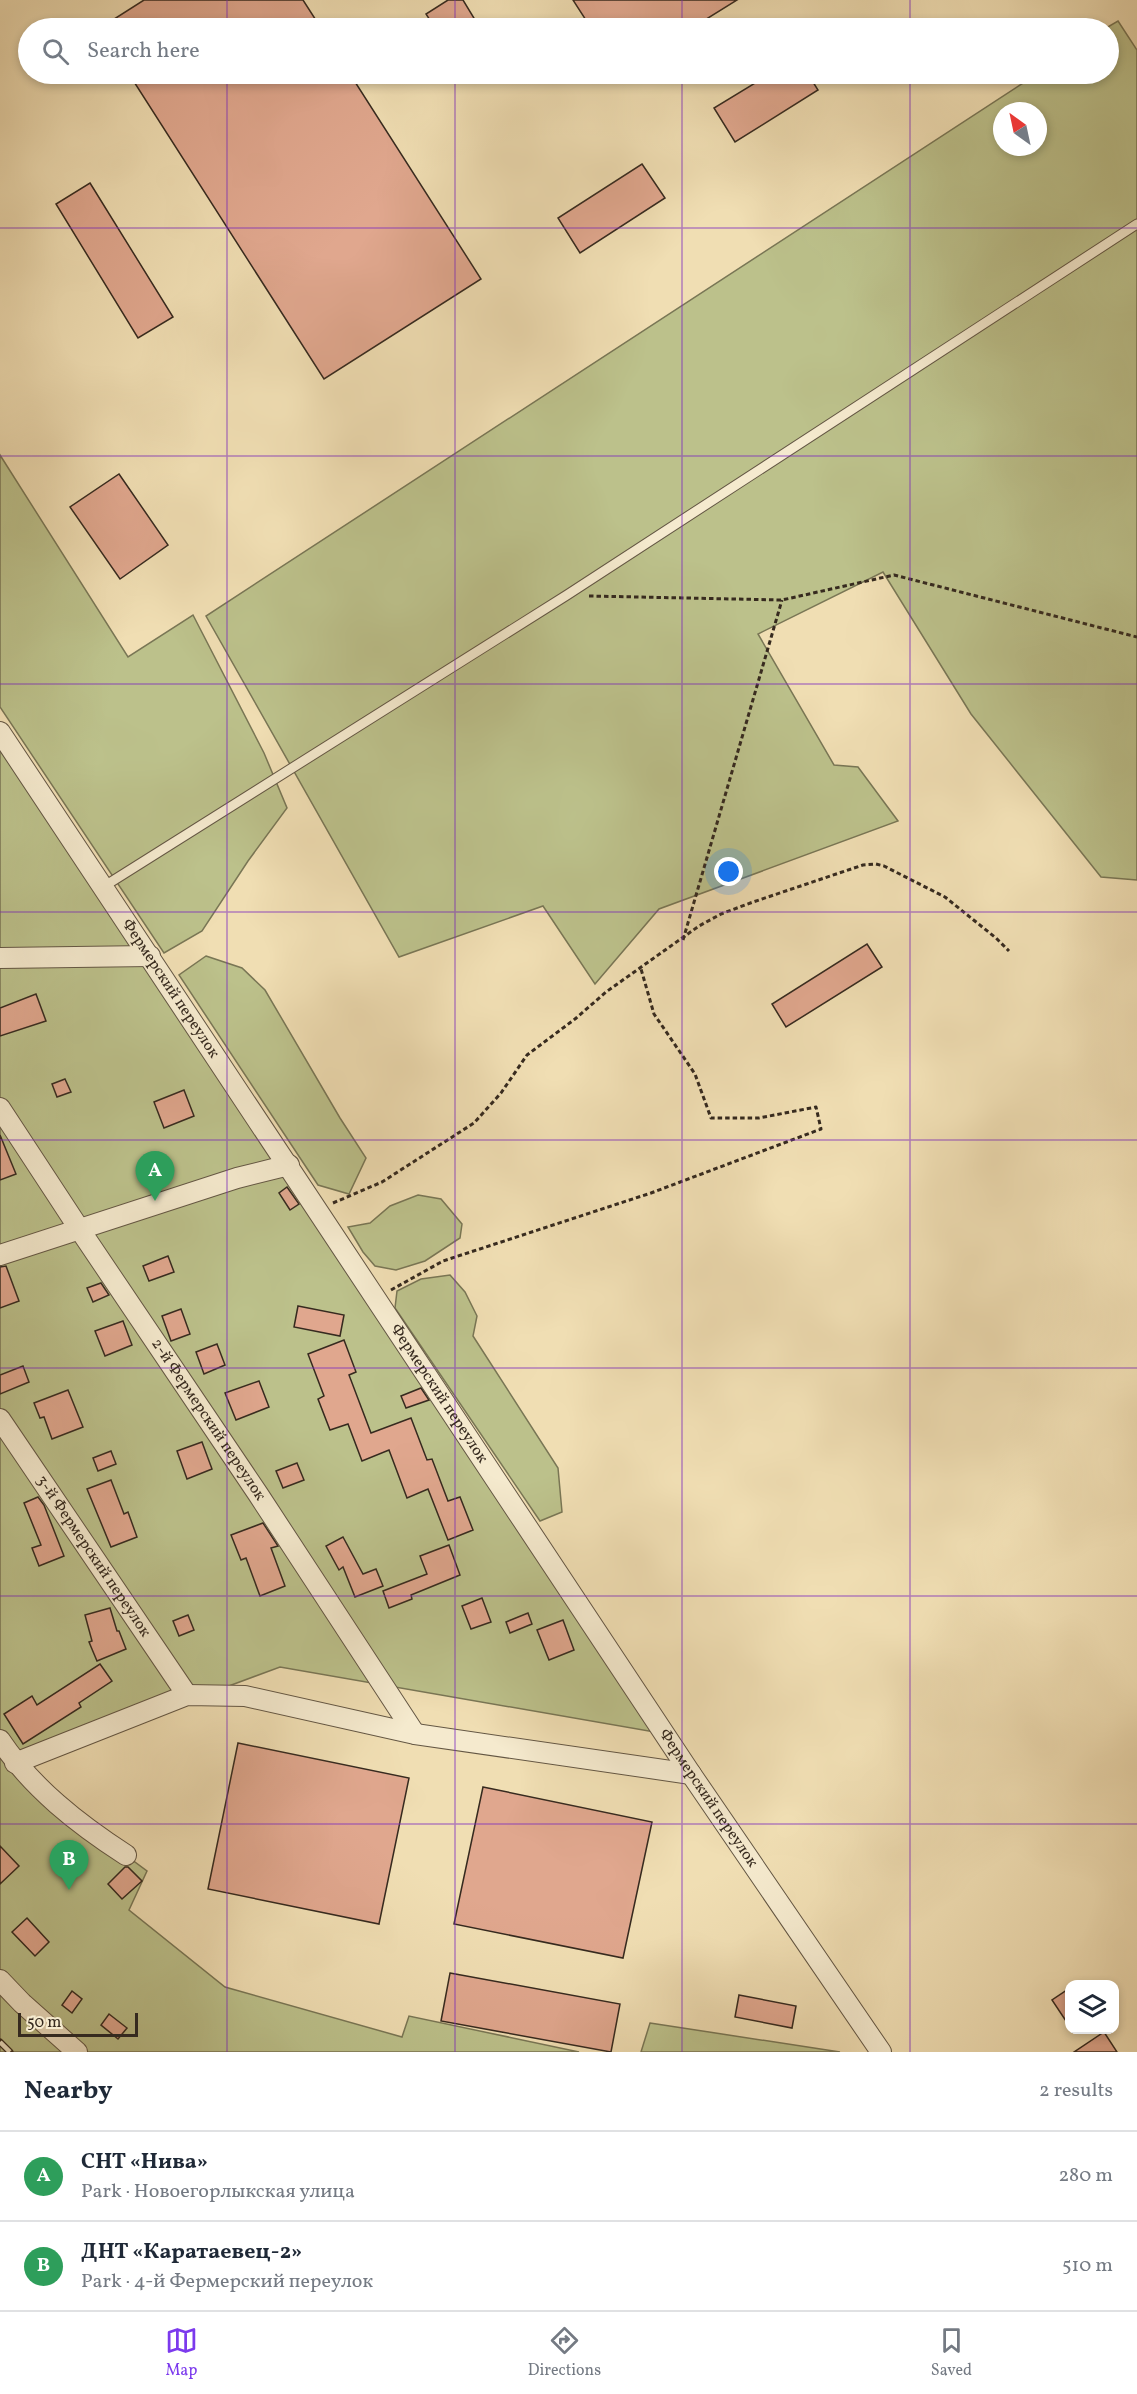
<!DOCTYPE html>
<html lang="en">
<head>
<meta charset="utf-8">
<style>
	body { margin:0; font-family:Vollkorn,serif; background:#f2f2f3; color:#1f2937 }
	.controls { position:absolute; right:18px; bottom:18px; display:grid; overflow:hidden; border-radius:12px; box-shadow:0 3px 9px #0003 }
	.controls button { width:54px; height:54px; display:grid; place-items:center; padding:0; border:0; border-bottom:2px solid #e0e1e3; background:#fff; color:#1f2937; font:30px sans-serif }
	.compass { position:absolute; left:993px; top:102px; width:54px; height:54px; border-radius:50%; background:#fff; box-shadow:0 3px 9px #0003; rotate:327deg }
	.scale { position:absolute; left:18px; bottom:15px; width:120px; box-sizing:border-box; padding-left:6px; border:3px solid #362a1f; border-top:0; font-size:16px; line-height:21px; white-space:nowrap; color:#362a1f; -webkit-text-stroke:4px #f5eace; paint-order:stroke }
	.you { position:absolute; left:729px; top:872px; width:21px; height:21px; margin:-15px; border:4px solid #fff; border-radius:50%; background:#1a73e8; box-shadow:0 0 0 9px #1a73e833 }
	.badge { display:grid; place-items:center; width:39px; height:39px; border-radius:50%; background:#7c3aed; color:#fff; font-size:20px; font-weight:700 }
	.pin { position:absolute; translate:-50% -50px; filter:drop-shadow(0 2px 3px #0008) }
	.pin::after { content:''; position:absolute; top:32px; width:21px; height:18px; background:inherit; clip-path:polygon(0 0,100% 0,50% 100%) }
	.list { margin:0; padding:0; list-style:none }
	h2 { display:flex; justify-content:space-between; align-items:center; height:78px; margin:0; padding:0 24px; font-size:26px }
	h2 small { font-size:20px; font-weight:400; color:#747a83 }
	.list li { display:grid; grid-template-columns:39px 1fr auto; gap:18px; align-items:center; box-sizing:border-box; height:90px; padding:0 24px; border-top:2px solid #e0e1e3 }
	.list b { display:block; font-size:22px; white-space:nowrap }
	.list p { margin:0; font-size:20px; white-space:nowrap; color:#747a83 }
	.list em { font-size:20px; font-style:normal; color:#747a83 }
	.icon { flex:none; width:33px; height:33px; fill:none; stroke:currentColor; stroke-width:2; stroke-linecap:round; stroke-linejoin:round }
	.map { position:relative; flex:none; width:1137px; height:2052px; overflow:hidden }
	.search { position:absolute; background:#fff; box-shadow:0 3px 9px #0003; left:18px; right:18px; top:18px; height:66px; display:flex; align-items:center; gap:15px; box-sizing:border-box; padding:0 21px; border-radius:33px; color:#747a83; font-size:22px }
	.sheet { height:258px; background:#fff }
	nav { display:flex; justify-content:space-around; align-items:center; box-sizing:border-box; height:84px; border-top:2px solid #e0e1e3; background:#fff; font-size:16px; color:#747a83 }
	nav a { display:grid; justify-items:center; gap:3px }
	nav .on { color:#7c3aed }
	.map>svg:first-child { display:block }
	.green { fill:#bcc18b; stroke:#797655; stroke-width:1.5; fill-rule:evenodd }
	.building { fill:#e0a78e; stroke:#362a1f; stroke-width:1.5 }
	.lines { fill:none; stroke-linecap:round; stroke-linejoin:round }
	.lane-casing { stroke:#645744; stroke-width:11 }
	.street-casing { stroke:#645744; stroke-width:22 }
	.path { stroke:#362a1f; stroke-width:3; stroke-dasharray:4.5 3; stroke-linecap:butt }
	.lane { stroke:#f5eace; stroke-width:9 }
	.street { stroke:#f5eace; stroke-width:20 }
	.rail-casing { stroke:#362a1f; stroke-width:7 }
	.rail { stroke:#f5eace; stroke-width:4.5; stroke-dasharray:14; stroke-linecap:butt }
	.grid { fill:none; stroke:#7b2cbf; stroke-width:1.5; stroke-opacity:0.55 }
	.labels { text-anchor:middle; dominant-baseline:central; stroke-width:4.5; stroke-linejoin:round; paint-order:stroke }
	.street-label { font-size:16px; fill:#362a1f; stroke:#f5eace }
</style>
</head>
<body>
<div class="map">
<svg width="1137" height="2052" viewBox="0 0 1137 2052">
	<rect width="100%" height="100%" fill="#f0deb3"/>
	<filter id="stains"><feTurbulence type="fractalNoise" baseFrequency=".00333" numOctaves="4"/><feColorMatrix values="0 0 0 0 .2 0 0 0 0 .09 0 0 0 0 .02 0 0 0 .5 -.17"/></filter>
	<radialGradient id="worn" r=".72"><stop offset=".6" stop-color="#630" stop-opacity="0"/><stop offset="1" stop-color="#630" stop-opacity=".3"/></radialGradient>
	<!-- green -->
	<g class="green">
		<path d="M1118,21L1137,50V880L1101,877L971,714L883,572L758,634L834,765L858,767L898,821L659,909L595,984L543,906L399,957L206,616L1037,74H1108V28H1106ZM1002,111H1038V147H1002Z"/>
		<polygon points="0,455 128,657 193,615 264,753 287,808 248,861 202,931 164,953 0,707"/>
		<polygon points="0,734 666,1734 280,1667 8,1768 147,1871 129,1910 225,1987 402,2037 409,2016 579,2052 0,2052"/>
		<polygon points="206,956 242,968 265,990 340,1118 366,1158 349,1194 318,1185 179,975"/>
		<polygon points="418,1195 441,1199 462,1224 460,1238 425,1261 396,1270 375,1266 363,1252 348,1227 370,1223 390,1206"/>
		<polygon points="450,1275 465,1292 477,1316 473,1336 558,1468 562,1512 540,1521 395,1308 397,1291 421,1279"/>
		<polygon points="650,2023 840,2052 641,2052"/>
	</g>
	<!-- building -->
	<g class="building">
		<polygon points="144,0 303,0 321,28 100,28"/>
		<polygon points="448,0 463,0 480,28 435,28 426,14"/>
		<polygon points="573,0 737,0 692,28 591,28"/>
		<polygon points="129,74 350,74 481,279 324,379"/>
		<polygon points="770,74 808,74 818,90 735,142 714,108"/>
		<polygon points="642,164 665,198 580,253 558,218"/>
		<polygon points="90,183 173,317 138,338 56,204"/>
		<polygon points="119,474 168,545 120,579 70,507"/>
		<polygon points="867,944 882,967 786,1027 772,1004"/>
		<polygon points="36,994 46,1021 0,1036 0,1008"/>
		<polygon points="65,1079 71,1092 57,1097 52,1084"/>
		<polygon points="184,1090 194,1116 164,1128 154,1102"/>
		<polygon points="0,1135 16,1174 0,1180"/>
		<polygon points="287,1187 299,1204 290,1210 279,1193"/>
		<polygon points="168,1256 174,1272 149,1281 143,1266"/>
		<polygon points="6,1266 19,1301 0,1308 0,1267"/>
		<polygon points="101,1283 109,1295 93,1302 87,1288"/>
		<polygon points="298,1306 344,1315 340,1336 294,1327"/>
		<polygon points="181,1309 190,1334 171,1341 162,1316"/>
		<polygon points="123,1321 132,1345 105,1356 95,1331"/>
		<polygon points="344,1340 356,1372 349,1375 371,1433 411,1418 427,1460 432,1459 448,1501 460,1497 473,1530 448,1540 428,1489 407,1498 389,1450 362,1461 348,1424 330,1430 318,1399 324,1396 308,1354"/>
		<polygon points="217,1344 225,1365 204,1374 196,1352"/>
		<polygon points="23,1366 29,1382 0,1394 0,1375"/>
		<polygon points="259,1381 269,1407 236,1420 225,1393"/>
		<polygon points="421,1388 429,1400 406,1408 401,1396"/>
		<polygon points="68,1390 83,1427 52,1439 44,1417 40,1418 34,1403"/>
		<polygon points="202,1442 212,1469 187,1479 177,1451"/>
		<polygon points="111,1451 116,1464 98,1471 93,1458"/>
		<polygon points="297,1463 304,1480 283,1488 276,1471"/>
		<polygon points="111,1480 124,1514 128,1512 137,1537 111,1547 87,1489"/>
		<polygon points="38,1497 44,1505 64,1556 39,1566 32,1548 41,1545 24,1503"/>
		<polygon points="263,1523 278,1546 271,1548 285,1586 260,1596 246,1558 241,1560 231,1535"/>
		<polygon points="343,1537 363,1574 376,1569 383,1586 355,1597 343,1567 339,1570 326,1546"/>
		<polygon points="449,1545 460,1575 411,1595 412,1599 389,1608 383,1591 427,1574 420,1556"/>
		<polygon points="482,1598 491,1622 471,1629 462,1606"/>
		<polygon points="110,1608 117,1631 119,1631 126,1649 97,1661 89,1642 92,1641 85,1615"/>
		<polygon points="528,1613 532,1624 510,1633 506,1622"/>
		<polygon points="188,1615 194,1630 179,1636 173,1621"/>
		<polygon points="563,1620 574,1650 549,1660 537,1630"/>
		<polygon points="100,1664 112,1681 79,1703 81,1707 23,1744 4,1714 32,1696 37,1705"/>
		<polygon points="238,1743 409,1778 379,1924 208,1889"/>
		<polygon points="483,1787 652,1822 623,1958 454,1924"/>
		<polygon points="0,1846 19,1866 0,1884"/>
		<polygon points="125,1867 128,1867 142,1881 122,1899 108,1884"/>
		<polygon points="27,1918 49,1942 35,1956 12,1932"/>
		<polygon points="450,1973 620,2004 611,2052 441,2021"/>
		<polygon points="1070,1988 1070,2027 1052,2000"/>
		<polygon points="72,1991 82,1999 72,2013 62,2005"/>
		<polygon points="739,1995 796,2006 792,2028 735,2017"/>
		<polygon points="109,2014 127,2028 118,2039 101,2025"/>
		<polygon points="1104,2032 1117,2052 1074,2052"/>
	</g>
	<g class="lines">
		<!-- lane casing -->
		<g class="lane-casing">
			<polyline id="lane" points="103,887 567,595 1137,224"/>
		</g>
		<!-- street casing -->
		<g class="street-casing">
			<g id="street">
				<path id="s1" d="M0,732L691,1774L881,2052"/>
				<polyline points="0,958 150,956"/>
				<path id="s2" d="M0,1108L80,1230L258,1494L415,1734"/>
				<polyline points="0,1255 237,1178 289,1165"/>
				<path id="s3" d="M0,1419L187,1695"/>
				<path d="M0,1740C32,1788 78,1824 126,1855"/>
				<polyline points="15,1763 187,1695 245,1696 415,1734 691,1774"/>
				<polyline points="0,1980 22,2003 77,2052"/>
			</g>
		</g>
		<!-- path -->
		<g class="path">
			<polyline points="589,596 782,600 894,575 1137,637"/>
			<polyline points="683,940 782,600"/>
			<polyline points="333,1203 382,1182 474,1123 501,1093 527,1055 575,1019 606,992 699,926 721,914 753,902 863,865 876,864 884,866 945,897 996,938 1009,951"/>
			<polyline points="391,1290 443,1261 651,1193 821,1129 816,1107 759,1118 711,1118 695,1074 654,1014 641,969"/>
		</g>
		<!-- lane -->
		<use href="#lane" class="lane"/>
		<!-- street -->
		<use href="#street" class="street"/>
		<!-- rail casing -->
		<g class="rail-casing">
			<polyline id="rail" points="0,2042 10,2052"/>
		</g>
		<!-- rail -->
		<use href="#rail" class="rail"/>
	</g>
	<!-- grid -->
	<path class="grid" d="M227,0V28M455,0V28M682,0V28M910,0V28M227,74V2052M455,74V2052M682,74V2052M910,74V2052M0,228H1137M0,456H1137M0,684H1137M0,912H1137M0,1140H1137M0,1368H1137M0,1596H1137M0,1824H1137"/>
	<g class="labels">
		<!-- street labels -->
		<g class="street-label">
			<text stroke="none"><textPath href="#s1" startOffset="308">Фермерский переулок</textPath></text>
			<text stroke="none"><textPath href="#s1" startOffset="794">Фермерский переулок</textPath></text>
			<text stroke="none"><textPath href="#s2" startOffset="375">2-й Фермерский переулок</textPath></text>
			<text stroke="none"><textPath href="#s3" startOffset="166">3-й Фермерский переулок</textPath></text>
			<text stroke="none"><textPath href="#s1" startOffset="1280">Фермерский переулок</textPath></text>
		</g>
	</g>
	<rect width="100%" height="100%" filter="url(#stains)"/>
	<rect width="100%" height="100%" fill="url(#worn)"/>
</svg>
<div class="controls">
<button><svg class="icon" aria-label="layers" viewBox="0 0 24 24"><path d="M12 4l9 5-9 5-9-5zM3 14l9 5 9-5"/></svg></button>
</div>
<svg class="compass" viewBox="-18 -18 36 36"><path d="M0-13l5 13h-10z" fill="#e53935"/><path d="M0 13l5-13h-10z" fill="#747a83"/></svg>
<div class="scale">50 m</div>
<div class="you"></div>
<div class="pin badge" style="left:155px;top:1201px;background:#2e9e5b">A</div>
<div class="pin badge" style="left:69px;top:1890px;background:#2e9e5b">B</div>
<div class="search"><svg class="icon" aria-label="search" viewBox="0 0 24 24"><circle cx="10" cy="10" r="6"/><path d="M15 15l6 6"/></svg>Search here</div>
</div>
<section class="sheet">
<h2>Nearby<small>2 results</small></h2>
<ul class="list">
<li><span class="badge" style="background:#2e9e5b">A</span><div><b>СНТ «Нива»</b><p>Park · Новоегорлыкская улица</p></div><em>280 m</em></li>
<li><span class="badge" style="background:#2e9e5b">B</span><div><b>ДНТ «Каратаевец-2»</b><p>Park · 4-й Фермерский переулок</p></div><em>510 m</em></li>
</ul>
</section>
<nav>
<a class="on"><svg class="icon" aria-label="map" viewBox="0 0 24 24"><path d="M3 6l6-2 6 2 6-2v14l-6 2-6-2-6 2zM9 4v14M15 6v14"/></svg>Map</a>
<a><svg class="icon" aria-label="directions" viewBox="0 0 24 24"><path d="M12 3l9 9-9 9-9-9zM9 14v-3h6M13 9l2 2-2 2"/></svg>Directions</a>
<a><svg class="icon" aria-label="saved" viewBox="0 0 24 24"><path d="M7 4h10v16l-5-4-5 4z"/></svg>Saved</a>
</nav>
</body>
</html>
